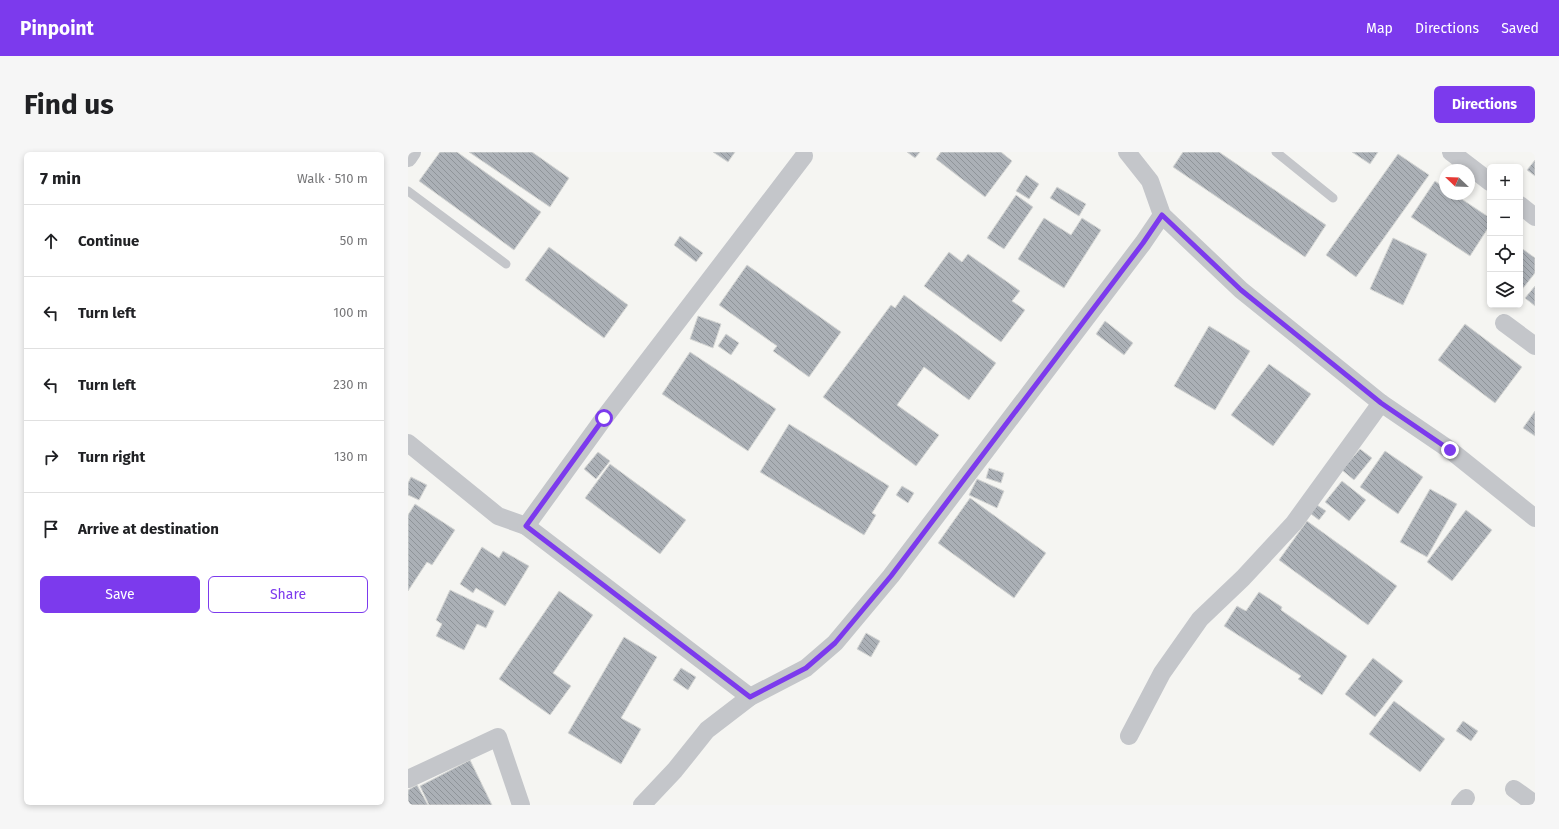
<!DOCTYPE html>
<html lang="en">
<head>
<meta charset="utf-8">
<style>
	body { margin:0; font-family:"Fira Sans",sans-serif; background:#f6f6f6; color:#202124 }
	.controls { position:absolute; right:12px; top:12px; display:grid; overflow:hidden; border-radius:6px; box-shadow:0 2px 6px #0003 }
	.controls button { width:36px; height:36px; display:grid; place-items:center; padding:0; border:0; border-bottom:1px solid #e0e0e0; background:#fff; color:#202124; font:20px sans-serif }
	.compass { position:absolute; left:1031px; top:12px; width:36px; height:36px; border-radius:50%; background:#fff; box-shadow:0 2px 6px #0003; rotate:293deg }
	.stop { position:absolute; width:12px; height:12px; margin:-9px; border:3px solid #7c3aed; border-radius:50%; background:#fff }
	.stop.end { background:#7c3aed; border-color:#fff; box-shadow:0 1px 4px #0008 }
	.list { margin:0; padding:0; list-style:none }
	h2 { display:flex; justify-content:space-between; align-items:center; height:52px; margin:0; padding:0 16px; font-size:17px }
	h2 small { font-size:13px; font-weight:400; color:#757577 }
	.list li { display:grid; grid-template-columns:26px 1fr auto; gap:12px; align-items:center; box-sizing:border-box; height:72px; padding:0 16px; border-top:1px solid #e0e0e0 }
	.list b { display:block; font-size:15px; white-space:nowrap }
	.list em { font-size:13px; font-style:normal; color:#757577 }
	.actions { display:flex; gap:8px; padding:12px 16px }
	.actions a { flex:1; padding:9px 0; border:1px solid #7c3aed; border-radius:6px; text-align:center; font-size:14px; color:#7c3aed }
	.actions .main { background:#7c3aed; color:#fff }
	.icon { flex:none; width:22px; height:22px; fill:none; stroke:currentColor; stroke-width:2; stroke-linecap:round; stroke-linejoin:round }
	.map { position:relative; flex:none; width:1127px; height:653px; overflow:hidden; border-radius:6px }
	header { display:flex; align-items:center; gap:24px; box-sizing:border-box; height:56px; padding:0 20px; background:#7c3aed; color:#fff }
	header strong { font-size:19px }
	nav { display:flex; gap:22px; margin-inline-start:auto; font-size:14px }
	.intro { display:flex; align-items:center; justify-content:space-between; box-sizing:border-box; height:96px; padding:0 24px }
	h1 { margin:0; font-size:28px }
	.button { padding:10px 18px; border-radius:6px; background:#7c3aed; color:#fff; font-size:14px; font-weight:700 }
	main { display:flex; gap:24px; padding:0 24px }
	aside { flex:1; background:#fff; border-radius:6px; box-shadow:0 2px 6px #0003 }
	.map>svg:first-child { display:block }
	.building { fill:url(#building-back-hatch); stroke:#d6d7d5 }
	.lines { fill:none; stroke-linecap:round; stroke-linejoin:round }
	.service { stroke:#c4c6ca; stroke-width:9 }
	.minor { stroke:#c4c6ca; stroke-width:18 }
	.route { stroke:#7c3aed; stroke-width:5 }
</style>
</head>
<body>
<header>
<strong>Pinpoint</strong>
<nav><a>Map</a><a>Directions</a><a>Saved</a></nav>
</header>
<div class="intro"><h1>Find us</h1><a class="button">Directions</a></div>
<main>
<aside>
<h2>7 min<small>Walk · 510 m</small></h2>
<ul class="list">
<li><svg class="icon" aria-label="ahead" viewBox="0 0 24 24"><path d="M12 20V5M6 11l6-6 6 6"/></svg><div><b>Continue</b></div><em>50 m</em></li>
<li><svg class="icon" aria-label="left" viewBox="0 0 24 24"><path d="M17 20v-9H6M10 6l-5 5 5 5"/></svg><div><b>Turn left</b></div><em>100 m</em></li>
<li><svg class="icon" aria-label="left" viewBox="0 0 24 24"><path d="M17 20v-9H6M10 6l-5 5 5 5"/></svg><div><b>Turn left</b></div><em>230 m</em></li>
<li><svg class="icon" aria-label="right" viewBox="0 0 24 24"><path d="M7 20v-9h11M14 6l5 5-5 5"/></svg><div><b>Turn right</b></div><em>130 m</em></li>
<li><svg class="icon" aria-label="arrive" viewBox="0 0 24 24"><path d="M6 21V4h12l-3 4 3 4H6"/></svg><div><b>Arrive at destination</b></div></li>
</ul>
<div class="actions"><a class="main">Save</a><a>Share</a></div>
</aside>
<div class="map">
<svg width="1127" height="653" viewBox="0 0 1127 653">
	<defs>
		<pattern id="building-back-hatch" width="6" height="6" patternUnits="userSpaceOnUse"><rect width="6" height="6" fill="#abb0b6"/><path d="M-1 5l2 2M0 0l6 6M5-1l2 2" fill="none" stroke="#8f9499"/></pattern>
	</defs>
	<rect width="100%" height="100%" fill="#f5f5f2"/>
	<!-- building -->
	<g class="building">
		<polygon points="32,0 49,0 133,60 106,98 11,29"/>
		<polygon points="61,0 124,0 161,26 142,55"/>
		<polygon points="305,0 327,0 320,10"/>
		<polygon points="499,0 512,0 507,6"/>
		<polygon points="533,0 593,0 604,9 577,45 528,7"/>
		<polygon points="775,0 811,0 918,73 897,105 765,15"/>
		<polygon points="944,0 970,0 962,12"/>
		<polygon points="990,2 1021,23 948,125 918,103"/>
		<polygon points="1127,8 1127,24 1119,18"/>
		<polygon points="618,23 631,32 621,47 608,39"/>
		<polygon points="1027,29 1037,36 1037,42 1046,42 1082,66 1082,73 1062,104 1003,65"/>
		<polygon points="649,35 678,52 671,64 642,46"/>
		<polygon points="608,43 625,55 596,97 579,86"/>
		<polygon points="636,66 663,83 674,66 693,78 656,136 610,107"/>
		<polygon points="272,84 295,101 288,110 266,93"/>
		<polygon points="985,86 1019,102 995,153 962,137"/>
		<polygon points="141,95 220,153 196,186 117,128"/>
		<polygon points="1112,95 1127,106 1127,121 1112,140"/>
		<polygon points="541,100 554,110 560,102 612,139 604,149 617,158 593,190 516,134"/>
		<polygon points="339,113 433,180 401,225 365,199 369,194 311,153"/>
		<polygon points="1127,134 1127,154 1117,146"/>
		<polygon points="496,143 588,211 561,248 516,215 489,253 531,283 508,314 415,245 483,153 487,156"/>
		<polygon points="290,164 313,172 305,196 282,187"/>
		<polygon points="697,169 725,191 716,203 688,182"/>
		<polygon points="1057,172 1114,215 1087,251 1030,208"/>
		<polygon points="801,174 842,199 807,258 766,234"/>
		<polygon points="318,182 331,191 323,203 310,194"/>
		<polygon points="282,200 368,257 340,299 254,242"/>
		<polygon points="861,212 903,242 865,294 823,263"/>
		<polygon points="1127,259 1127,284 1115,276"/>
		<polygon points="381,272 481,334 464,361 468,363 456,383 352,320"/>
		<polygon points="952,297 964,306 946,328 934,318"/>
		<polygon points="977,299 1015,325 990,362 952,335"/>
		<polygon points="190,300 202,309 188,327 176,317"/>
		<polygon points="202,312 278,368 252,402 177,346"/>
		<polygon points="581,316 596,321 593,331 578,326"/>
		<polygon points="3,325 19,333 11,348 0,343 0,331"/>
		<polygon points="569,327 596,339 589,356 561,343"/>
		<polygon points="934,329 958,348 941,369 917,350"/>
		<polygon points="494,334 506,341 500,351 488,343"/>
		<polygon points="1022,337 1049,352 1019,405 992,390"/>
		<polygon points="562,346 638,401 606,446 530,391"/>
		<polygon points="906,351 918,359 911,368 899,359"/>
		<polygon points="7,352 47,378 24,413 19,410 0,439 0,363"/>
		<polygon points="1058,358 1084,378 1044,429 1019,410"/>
		<polygon points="899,369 989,434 960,473 871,408"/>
		<polygon points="74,395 91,406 95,399 121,414 97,454 68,436 65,441 52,432"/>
		<polygon points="42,438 86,459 78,476 69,472 56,498 28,484 34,472 28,468"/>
		<polygon points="151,439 185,463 145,521 163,534 142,563 91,527"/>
		<polygon points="851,440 874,455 873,458 939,504 914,543 890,527 893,524 816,474 829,454 838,459"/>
		<polygon points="458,481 472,489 463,505 449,497"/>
		<polygon points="216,485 249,505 213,566 233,577 213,612 160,581"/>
		<polygon points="965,506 995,529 967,565 937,542"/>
		<polygon points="273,516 288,525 280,538 265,528"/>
		<polygon points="986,549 1037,587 1012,620 961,582"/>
		<polygon points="1055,569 1070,579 1063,589 1048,579"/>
		<polygon points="62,608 84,653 21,653 12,634"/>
		<polygon points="9,633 20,653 0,653 0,638"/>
	</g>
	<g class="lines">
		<!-- service -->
		<g class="service">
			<polyline points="868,0 925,46"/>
			<polyline points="0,39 98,112"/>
		</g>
		<!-- minor -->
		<g class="minor">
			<polyline points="719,0 742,29 754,63 833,138 973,251 1042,298 1127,366"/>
			<polyline points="1043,0 1082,30"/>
			<polyline points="0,6 4,0"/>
			<polyline points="1112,53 1127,65"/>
			<polyline points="1096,171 1127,194"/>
			<polyline points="0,291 90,364 118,374 196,266 396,4"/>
			<polyline points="118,374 342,545"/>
			<polyline points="721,584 754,521 792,467 835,426 886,371 973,251"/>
			<polyline points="0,627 90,585 113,653"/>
			<polyline points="1106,637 1127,652"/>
			<polyline points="234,653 267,618 299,578 342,545 398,516 427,491 483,424 735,91 754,63"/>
			<polyline points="1052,653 1058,646"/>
		</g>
	</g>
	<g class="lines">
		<!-- route -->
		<polyline class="route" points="196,266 118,374 342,545 398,516 427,491 483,424 735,91 754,63 833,138 973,251 1042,298"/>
	</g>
</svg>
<div class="controls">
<button>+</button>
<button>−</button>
<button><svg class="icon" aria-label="locate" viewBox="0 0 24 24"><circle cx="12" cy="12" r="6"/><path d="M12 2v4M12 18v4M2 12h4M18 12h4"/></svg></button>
<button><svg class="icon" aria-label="layers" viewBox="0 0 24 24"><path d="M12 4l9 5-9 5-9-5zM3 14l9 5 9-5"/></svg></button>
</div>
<svg class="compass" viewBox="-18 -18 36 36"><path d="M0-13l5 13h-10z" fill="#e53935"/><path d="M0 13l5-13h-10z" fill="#757577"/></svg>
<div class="stop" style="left:196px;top:266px"></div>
<div class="stop end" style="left:1042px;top:298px"></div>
</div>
</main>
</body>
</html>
